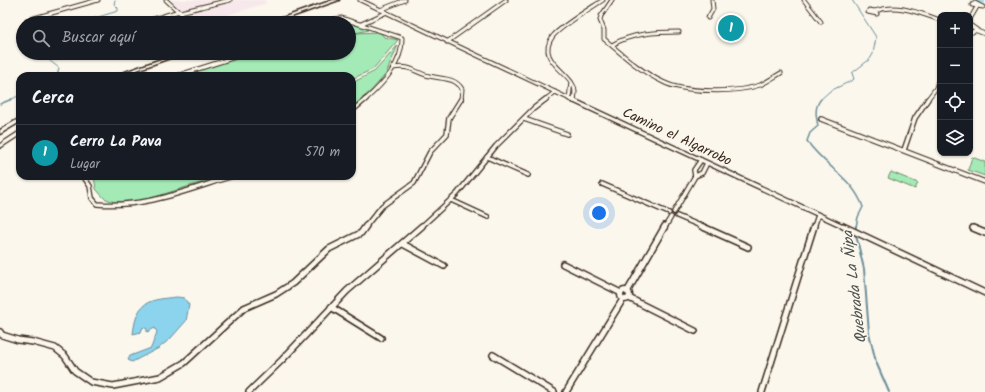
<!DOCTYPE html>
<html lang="es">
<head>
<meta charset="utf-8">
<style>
	body { margin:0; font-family:Kalam,sans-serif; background:#20242c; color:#f1f3f6 }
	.controls { position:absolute; right:12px; top:12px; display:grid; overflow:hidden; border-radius:8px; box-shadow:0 1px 3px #0004 }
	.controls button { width:36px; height:36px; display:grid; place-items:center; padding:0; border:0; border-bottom:1px solid #363941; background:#171b24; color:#f1f3f6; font:20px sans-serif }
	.you { position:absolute; left:599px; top:213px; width:14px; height:14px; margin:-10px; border:3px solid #fff; border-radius:50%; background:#1a73e8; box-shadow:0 0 0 6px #1a73e833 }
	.badge { display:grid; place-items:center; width:26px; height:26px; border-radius:50%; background:#ea580c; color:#fff; font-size:13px; font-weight:700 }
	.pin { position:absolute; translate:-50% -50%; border:2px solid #fff; box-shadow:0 1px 4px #0006 }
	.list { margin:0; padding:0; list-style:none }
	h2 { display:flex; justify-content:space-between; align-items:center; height:52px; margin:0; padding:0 16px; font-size:17px }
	h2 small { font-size:13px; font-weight:400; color:#9ea1a6 }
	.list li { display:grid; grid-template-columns:26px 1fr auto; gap:12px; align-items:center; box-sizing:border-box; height:56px; padding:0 16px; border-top:1px solid #363941 }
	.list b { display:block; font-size:15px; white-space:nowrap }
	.list p { margin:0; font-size:13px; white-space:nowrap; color:#9ea1a6 }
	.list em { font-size:13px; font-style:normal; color:#9ea1a6 }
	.icon { flex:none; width:22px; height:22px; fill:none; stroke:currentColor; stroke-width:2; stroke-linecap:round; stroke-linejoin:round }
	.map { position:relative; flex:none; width:985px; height:392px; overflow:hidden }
	.search { position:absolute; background:#171b24; box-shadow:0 1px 3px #0004; left:16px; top:16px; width:340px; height:44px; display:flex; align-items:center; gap:10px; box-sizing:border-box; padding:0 14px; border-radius:22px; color:#9ea1a6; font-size:15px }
	.panel { position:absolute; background:#171b24; box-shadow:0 1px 3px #0004; left:16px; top:72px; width:340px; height:108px; border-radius:12px }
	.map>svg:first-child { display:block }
	.built { fill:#f7e8ec }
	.green { fill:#a4eab6; stroke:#708a6a }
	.water { fill:#8cd3ed; stroke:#6c8f9a }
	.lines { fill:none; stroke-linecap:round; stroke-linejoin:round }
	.stream-far2 { stroke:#6c8f9a; stroke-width:1 }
	.stream-far1 { stroke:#6c8f9a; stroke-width:1.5 }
	.stream { stroke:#6c8f9a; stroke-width:2 }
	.canal { fill:#8cd3ed; fill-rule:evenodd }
	.street-far2-casing { stroke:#3b2a1e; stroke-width:5 }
	.street-far1-casing { stroke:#3b2a1e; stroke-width:6 }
	.street-casing { stroke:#3b2a1e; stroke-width:8 }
	.secondary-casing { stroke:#3b2a1e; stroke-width:3 }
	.street-far2 { stroke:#fbf7ec; stroke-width:3 }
	.street-far1 { stroke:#fbf7ec; stroke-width:3.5 }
	.street { stroke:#fbf7ec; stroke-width:5 }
	.secondary { fill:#fbf7ec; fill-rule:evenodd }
	.labels { text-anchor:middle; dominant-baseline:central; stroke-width:3; stroke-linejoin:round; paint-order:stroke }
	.street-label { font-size:14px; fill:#3b2a1e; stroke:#fbf7ec }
	.water-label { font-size:15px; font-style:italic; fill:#4f5452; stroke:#fbf7ec }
</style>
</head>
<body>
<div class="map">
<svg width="985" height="392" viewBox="0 0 985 392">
	<rect width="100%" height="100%" fill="#fbf7ec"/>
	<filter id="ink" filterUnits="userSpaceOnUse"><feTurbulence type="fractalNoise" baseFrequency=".025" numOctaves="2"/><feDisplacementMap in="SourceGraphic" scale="8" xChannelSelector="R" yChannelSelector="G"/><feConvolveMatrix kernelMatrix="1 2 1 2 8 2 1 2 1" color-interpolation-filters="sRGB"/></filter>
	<g filter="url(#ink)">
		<!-- built -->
		<g class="built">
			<polygon points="170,0 214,0 216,2 181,10"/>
			<polygon points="234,0 264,0 267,3 202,23 194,23 183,12"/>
		</g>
		<!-- green -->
		<g class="green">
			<polygon points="353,24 367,28 368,30 356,33 380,32 384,37 398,40 373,69 352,79 352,76 183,76 252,53 349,53 349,25"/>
			<polygon points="398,45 386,74 371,91 352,107 352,83 375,71"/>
			<polygon points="972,157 985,162 985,176 968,170"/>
			<polygon points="891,172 918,183 915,189 888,178"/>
			<polygon points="94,176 222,176 145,200 114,202 104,198 96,189"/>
		</g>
		<!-- water -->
		<path class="water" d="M177,297L184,298L189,305L186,321L171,338L159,348L132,362L128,360L130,356L151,348L157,332L155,328L147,332V329L143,327L141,332L133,334C137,301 147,300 177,297Z"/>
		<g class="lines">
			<!-- stream-far2 -->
			<g class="stream-far2">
				<polyline points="78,23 118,11 118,8 114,4 115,0"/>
				<polyline points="40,53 59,68 57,76"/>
				<polyline points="10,100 20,95"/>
				<polyline points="820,100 830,91 853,80 854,79 852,73 870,59 873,54 876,37 852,0"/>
			</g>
			<!-- stream-far1 -->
			<g class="stream-far1">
				<path d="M821,99C814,107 816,116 818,126L810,133L807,141C824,166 853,178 863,207L858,217L856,227"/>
				<polyline points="0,104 12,99"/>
			</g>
			<!-- stream -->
			<g class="stream">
				<polyline points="855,231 856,226"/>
				<polyline points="856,235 864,269 869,333 876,362 889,392"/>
			</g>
			<!-- canal -->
			<polygon class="canal" points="970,0 985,1 985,3 972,1"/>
			<!-- street-far2 casing -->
			<g class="street-far2-casing">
				<g id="street-far2">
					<polyline points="166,0 191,23"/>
					<polyline points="360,0 572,100"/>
					<path d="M612,0L601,16L600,20L604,30V39C623,55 641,72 663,82C684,93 737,93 760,85C767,82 774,77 781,73"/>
					<polyline points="804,0 821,22"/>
					<polygon points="975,3 983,7 972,5"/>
					<polyline points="380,10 405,0"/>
					<polygon points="869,10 875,11 877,14 868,12"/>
					<path d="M875,11C897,3 919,13 940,20"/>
					<polyline points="180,12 230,0"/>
					<polyline points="708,18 713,9 712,0"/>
					<polyline points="970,19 977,7"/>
					<polyline points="27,20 98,0"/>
					<polyline points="141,23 179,11"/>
					<path d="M316,23L341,18L402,38C403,63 383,84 365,100"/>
					<polyline points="361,24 385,13"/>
					<polyline points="970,25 977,30 970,33"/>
					<polyline points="977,31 985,34"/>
					<polyline points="447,42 506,0"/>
					<path d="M612,45C632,33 656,32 679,32"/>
					<path d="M393,68C412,65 413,72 429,76C441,79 455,77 462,89L461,100"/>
					<polyline points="176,76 248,53"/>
					<polyline points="569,99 571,82"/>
					<polyline points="545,100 555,92"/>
					<path d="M574,100C575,94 576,89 573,85C566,70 536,59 553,36C561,26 591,8 603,0"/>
					<polyline points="927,100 936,88 940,75"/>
				</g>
			</g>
			<!-- street-far1 casing -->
			<g class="street-far1-casing">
				<g id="street-far1">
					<polyline points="570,99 845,227"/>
					<polyline points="574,101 574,99"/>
					<polyline points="352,111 366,99"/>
					<polyline points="524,119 567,134"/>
					<polyline points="821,119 985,182"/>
					<polyline points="0,146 20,133"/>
					<polyline points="904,150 915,118 928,99"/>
					<polyline points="487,157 528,175"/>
					<path d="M83,176L90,186L92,198L97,204C146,208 187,190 233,176"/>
					<polyline points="695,176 702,173 707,163"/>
					<polyline points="602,184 669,213"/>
					<polyline points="451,200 488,217"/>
					<polyline points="674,212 695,176 694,170 701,160"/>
					<polyline points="677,216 703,227"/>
					<polyline points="365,227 382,206 414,183 430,152 447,134 449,118 461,99"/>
					<polyline points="421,227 457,194 496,146 533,109 546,99"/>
					<polyline points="665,227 671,217"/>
					<polyline points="814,227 818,215"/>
				</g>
			</g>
			<!-- street casing -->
			<g class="street-casing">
				<g id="street">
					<polyline points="701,226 748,247"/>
					<polyline points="843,226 985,293"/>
					<polyline points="973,228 985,233"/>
					<polyline points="403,244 444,266"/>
					<polyline points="563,264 621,293"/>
					<circle cx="625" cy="295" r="4.5"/>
					<polyline points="627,292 665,226"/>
					<polyline points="629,298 695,331"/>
					<polyline points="331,307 381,338"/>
					<polyline points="0,332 2,335 18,340 33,342 55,348 65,356 75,371 91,382 113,386 160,377 184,363 244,308 276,294 293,283 329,249 361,233 366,226"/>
					<polyline points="493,355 554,392"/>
					<polyline points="249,392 282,360 347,291 422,226"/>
					<polyline points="566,392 623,299"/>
					<polyline points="762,392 814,226"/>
				</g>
			</g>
			<!-- secondary casing -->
			<g class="secondary-casing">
				<g id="secondary">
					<polygon points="333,0 339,0 274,23 268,23"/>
					<polygon points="178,53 184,53 120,76 114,76"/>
					<polygon points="20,118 20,122 0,134 0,130"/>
				</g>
			</g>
			<!-- street-far2 -->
			<use href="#street-far2" class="street-far2"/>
			<!-- street-far1 -->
			<use href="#street-far1" class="street-far1"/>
			<!-- street -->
			<use href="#street" class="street"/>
			<!-- secondary -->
			<use href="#secondary" class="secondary"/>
		</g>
	</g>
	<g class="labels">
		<!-- street labels -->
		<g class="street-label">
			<text transform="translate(677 137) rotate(25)">Camino el Algarrobo</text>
		</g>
		<!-- water labels -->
		<g class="water-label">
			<text transform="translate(855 287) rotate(-97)">Quebrada La Ñipa</text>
		</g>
	</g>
</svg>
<div class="controls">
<button>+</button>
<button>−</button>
<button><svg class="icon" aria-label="locate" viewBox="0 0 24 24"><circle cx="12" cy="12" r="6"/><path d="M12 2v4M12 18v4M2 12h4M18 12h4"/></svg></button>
<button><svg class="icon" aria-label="layers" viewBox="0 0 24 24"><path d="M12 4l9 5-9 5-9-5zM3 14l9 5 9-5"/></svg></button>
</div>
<div class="you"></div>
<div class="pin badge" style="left:731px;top:28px;background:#0f9aa8">1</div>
<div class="search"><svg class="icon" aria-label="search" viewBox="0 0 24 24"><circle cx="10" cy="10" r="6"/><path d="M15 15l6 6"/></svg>Buscar aquí</div>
<section class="panel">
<h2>Cerca<small></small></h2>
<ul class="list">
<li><span class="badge" style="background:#0f9aa8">1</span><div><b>Cerro La Pava</b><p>Lugar</p></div><em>570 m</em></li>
</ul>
</section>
</div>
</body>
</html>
